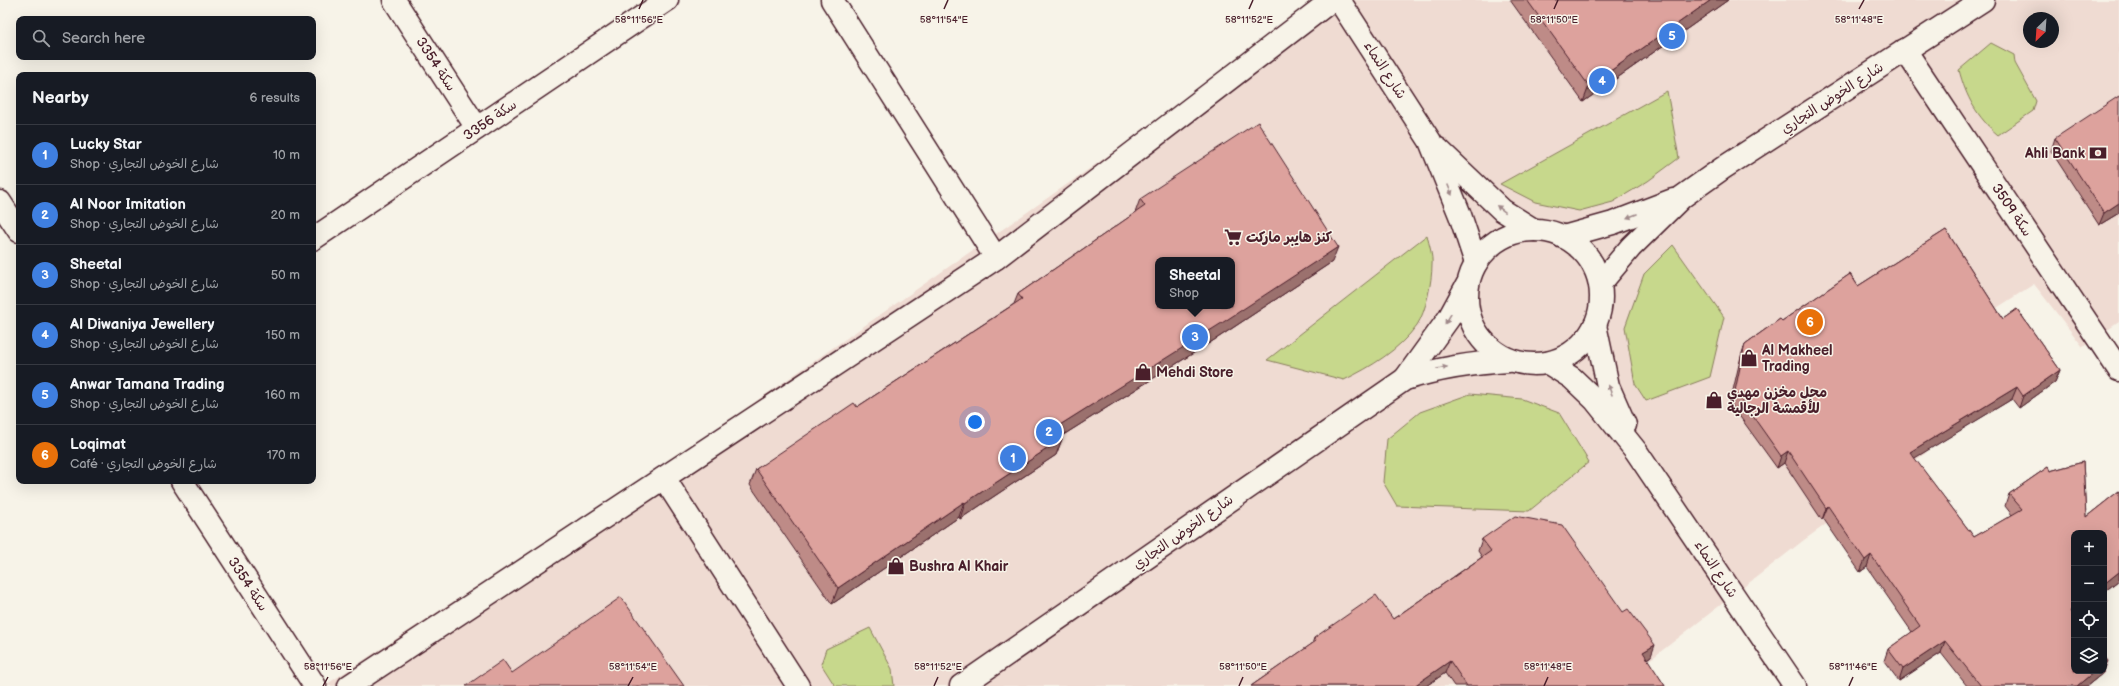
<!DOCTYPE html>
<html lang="en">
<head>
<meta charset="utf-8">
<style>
	body { margin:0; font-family:"Balsamiq Sans","Playpen Sans Arabic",sans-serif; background:#242831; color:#f1f3f6 }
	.controls { position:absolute; right:12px; bottom:12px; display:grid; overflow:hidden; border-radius:8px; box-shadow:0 4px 16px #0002 }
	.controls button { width:36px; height:36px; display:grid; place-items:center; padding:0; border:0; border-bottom:1px solid #363941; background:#171b24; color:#f1f3f6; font:20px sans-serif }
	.compass { position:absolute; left:2023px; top:12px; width:36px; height:36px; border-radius:50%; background:#171b24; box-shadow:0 4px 16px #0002; rotate:205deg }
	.you { position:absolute; left:975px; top:422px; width:14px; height:14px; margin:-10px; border:3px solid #fff; border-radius:50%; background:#1a73e8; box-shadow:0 0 0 6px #1a73e833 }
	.badge { display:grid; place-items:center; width:26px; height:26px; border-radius:50%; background:#a6949b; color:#fff; font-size:13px; font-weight:700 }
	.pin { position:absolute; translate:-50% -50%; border:2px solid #fff; box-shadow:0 1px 4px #0006 }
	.popup { position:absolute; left:1155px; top:257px; width:80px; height:52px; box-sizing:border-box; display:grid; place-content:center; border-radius:8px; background:#171b24; filter:drop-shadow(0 1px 3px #0005); font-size:13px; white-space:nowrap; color:#9ea1a6 }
	.popup b { font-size:15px; color:#f1f3f6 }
	.popup::after { content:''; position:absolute; left:50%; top:100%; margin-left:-8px; border:8px solid transparent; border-top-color:#171b24 }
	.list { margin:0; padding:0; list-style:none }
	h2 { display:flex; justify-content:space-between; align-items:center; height:52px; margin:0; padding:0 16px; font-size:17px }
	h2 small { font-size:13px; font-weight:400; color:#9ea1a6 }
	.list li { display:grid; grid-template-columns:26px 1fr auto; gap:12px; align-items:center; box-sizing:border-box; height:60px; padding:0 16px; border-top:1px solid #363941 }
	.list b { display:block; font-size:15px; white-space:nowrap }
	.list p { margin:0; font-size:13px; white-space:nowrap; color:#9ea1a6 }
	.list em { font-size:13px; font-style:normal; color:#9ea1a6 }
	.icon { flex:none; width:22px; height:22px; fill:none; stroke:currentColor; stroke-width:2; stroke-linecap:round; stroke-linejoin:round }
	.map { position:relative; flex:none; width:2119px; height:686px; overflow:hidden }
	.search { position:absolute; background:#171b24; box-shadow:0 4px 16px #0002; left:16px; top:16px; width:300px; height:44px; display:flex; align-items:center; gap:10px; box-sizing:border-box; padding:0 14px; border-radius:8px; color:#9ea1a6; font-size:15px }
	.panel { position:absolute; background:#171b24; box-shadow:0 4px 16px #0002; left:16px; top:72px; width:300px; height:412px; border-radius:8px }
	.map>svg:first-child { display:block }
	.built { fill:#efdbd2; fill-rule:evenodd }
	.green { fill:#c7d88c; stroke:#887c5c }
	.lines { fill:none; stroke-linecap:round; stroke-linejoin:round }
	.minor-casing { stroke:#4a1f2b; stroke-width:25 }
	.tertiary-casing { stroke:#4a1f2b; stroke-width:25 }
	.minor { stroke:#f7f3e8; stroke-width:22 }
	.tertiary { stroke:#f7f3e8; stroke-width:22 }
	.wall { fill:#be8b87; stroke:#4a1f2b }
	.shaded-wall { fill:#9b716e; stroke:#4a1f2b }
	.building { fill:#dda29d; stroke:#4a1f2b; fill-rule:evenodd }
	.oneway { fill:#a0898a }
	.ticks { fill:none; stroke:#4a1f2b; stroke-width:1.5 }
	.labels { text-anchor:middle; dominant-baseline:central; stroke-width:3; stroke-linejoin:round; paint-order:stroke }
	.street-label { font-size:14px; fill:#4a1f2b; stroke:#f7f3e8 }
	.poi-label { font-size:14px; font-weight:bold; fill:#4a1f2b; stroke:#f7f3e8; text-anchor:start }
	.ticks-label { font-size:10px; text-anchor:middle; fill:#4a1f2b; stroke:#f7f3e8; stroke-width:3; stroke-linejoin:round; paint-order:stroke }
</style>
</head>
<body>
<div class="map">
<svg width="2119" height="686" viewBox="0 0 2119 686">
	<rect width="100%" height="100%" fill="#f7f3e8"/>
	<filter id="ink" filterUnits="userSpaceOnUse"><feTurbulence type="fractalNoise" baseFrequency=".025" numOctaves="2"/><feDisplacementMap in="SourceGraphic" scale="8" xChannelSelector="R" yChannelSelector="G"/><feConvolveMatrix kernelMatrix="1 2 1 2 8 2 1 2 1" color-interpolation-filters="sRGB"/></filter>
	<g filter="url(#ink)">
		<!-- built -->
		<path class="built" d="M1331,0H2119V322L2083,347L2034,284L1871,389L1927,452L1804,540L1655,656L1613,686H324L695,444ZM2029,18H2053V42H2029ZM1158,260H1232V306H1158Z"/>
		<!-- green -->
		<g class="green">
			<path d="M1991,43L2014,55L2015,63L2036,101L2033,111L1998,135C1977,117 1966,97 1959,70Z"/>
			<polygon points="1667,91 1679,158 1648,181 1613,202 1579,211 1535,202 1500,184"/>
			<path d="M1427,235C1429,245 1433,255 1432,265C1432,281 1426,312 1417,325C1399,350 1371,367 1344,380L1267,360Z"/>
			<polygon points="1673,245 1724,317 1710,377 1646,401 1635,384 1625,327 1644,274"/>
			<polygon points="1470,394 1522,399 1559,413 1589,462 1529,511 1397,506 1383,482 1387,439 1420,412"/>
			<polygon points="870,628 892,669 894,686 835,686 821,664 826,649"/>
		</g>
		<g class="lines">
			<!-- minor casing -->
			<g class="minor-casing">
				<g id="minor">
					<polyline points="394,0 477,128"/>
					<polyline points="832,0 996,258"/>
					<polyline points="1905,50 2119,370"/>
					<polyline points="0,202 19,231"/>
					<polyline points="313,239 667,0"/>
					<polyline points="664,478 798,686"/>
					<polyline points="182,481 315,686"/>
					<polyline points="349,686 996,258 1332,0"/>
				</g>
			</g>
			<!-- tertiary casing -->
			<g class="tertiary-casing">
				<g id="tertiary">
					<polyline points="1339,0 1430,141 1460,215 1476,263"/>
					<polyline points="1438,149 1502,210 1534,230"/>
					<circle cx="1534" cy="297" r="67"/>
					<polyline points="1563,237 1613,223 1673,200"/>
					<polyline points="1600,284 1631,247 1682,197 1723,168 1983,0"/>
					<polyline points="1595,325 1608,386 1625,425"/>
					<polyline points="1548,363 1572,378 1595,400 1636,451 1795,686"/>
					<polyline points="1405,379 1449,318 1467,285"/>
					<path d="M961,686L1405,379C1440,368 1473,363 1509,361"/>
				</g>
			</g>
			<!-- minor -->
			<use href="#minor" class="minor"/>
			<!-- tertiary -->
			<use href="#tertiary" class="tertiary"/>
		</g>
		<!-- wall -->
		<g class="wall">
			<polygon points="1510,0 1728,0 1583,102"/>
			<polygon points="2055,138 2119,213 2099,225 2051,151"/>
			<polygon points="1140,199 1332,262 1219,337 1060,437 1062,439 1056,455 960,519 959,517 832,604 750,485 756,469 857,407 1014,304 1018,294 1135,213"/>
			<polygon points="1946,230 2003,319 2017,309 2060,370 2055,382 2019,408 2012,399 1914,458 1974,537 2012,515 2005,506 2009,494 2048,467 2050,471 2083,462 2086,517 2119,491 2119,580 2104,592 2104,533 2074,533 2074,671 2104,671 2103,673 2087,686 1967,686 1941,653 1899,681 1884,661 1888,649 1912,632 1867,567 1860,572 1823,518 1822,520 1784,463 1777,468 1730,403 1741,356 1745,344 1780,319 1782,321 1850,274 1858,286"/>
			<polygon points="1482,539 1651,656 1647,659 1665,686 1454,686 1445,673 1426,686 1251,686 1312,644 1314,638 1393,619 1482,557 1478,551"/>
		</g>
		<!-- shaded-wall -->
		<g class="shaded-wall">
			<polygon points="1711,0 1728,0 1583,102 1589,86"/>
			<polygon points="2119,203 2119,213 2099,225 2104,213"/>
			<polygon points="1338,247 1332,262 1219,337 1049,444 1055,428"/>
			<polygon points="2060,370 2055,382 2019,408 2023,396"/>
			<polygon points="2017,387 2012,399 1905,464 1910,452"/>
			<polygon points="1062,439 1056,455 960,519 965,503"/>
			<polygon points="1788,451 1784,463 1777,468 1781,456"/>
			<polygon points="964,502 959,517 832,604 838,588"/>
			<polygon points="1828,506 1823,518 1822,520 1826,508"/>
			<polygon points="1871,555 1867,567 1860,572 1865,560"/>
			<polygon points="2119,572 2119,580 2104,592 2104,584"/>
			<polygon points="2074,608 2074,616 2070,611"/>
			<polygon points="1945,641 1941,653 1899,681 1903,669"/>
			<polygon points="1655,645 1651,656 1639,664 1643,652"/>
			<polygon points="1450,661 1445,673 1426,686 1414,686"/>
			<polygon points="2108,661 2104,671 2104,664"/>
			<polygon points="2095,671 2104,671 2103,673 2087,686 2077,686"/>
		</g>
		<!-- building -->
		<g class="building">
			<polygon points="1527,0 1711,0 1589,86"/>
			<polygon points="2119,96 2119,203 2104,213 2055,138"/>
			<path d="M1258,122L1338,247L1225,321L1055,428L1062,439L965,503L964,502L838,588L756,469L854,403L857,407L1022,299L1018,294L1145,206L1140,199ZM1158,260H1232V306H1158Z"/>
			<polygon points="1946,230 2003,319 2017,309 2060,370 2023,396 2017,387 1910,452 1974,537 2022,509 2009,494 2048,467 2050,471 2083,462 2086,517 2119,491 2119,572 2104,584 2104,533 2074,533 2074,608 2070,611 2074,617 2074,671 2095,671 2077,686 1981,686 1945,641 1903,669 1888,649 1920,626 1871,555 1865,560 1828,506 1826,508 1788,451 1781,456 1735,391 1745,344 1780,319 1782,321 1850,274 1858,286"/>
			<polygon points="1515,516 1562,525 1623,612 1628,609 1655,645 1643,652 1665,686 1467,686 1450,661 1414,686 1251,686 1316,641 1314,638 1376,595 1393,619 1491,551 1482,539"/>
			<polygon points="621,597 684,686 466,686 503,660 512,673"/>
			<polygon points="2104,656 2108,661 2104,664"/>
		</g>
		<!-- one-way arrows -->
		<defs><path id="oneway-solid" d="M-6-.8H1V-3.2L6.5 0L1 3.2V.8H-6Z"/></defs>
		<g class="oneway">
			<use href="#oneway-solid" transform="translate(1450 190) rotate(68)"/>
			<use href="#oneway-solid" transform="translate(1501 209) rotate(-142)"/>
			<use href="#oneway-solid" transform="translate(1632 216) rotate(159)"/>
			<use href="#oneway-solid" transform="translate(1448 319) rotate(122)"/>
			<use href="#oneway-solid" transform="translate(1442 368) rotate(-12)"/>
			<use href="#oneway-solid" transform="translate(1610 390) rotate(-112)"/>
		</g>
	</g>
	<!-- ticks -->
	<path class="ticks" d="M639,9L643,0M944,9L948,0M1249,9L1253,0M1554,9L1558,0M1859,9L1864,0M323,686L328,677M628,686L633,677M934,686L938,677M1239,686L1243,677M1544,686L1548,677M1849,686L1853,677"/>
	<!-- icons -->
	<defs>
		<g id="bank-bare" transform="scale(1.38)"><path d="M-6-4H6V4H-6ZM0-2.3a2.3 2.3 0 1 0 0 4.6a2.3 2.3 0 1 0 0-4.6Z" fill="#4a1f2b" stroke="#f7f3e8" stroke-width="2.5" paint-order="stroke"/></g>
		<g id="supermarket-bare" transform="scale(1.38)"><path d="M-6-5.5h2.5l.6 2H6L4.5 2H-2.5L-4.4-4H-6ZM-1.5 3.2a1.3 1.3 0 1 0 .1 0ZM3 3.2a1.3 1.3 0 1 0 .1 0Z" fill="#4a1f2b" stroke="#f7f3e8" stroke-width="2.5" paint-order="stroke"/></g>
		<g id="shop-bare" transform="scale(1.38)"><path d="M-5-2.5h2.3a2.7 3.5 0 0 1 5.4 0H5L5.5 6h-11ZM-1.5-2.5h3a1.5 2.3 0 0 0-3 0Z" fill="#4a1f2b" stroke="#f7f3e8" stroke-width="2.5" paint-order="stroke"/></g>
	</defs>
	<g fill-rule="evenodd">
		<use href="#bank-bare" x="2098" y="153"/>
		<use href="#supermarket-bare" x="1233" y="237"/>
		<use href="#shop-bare" x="1749" y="358"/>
		<use href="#shop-bare" x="1143" y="372"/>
		<use href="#shop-bare" x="1714" y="400"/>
		<use href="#shop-bare" x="896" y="566"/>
	</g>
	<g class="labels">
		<!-- street labels -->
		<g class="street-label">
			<text transform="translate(436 64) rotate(57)">سكة 3354</text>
			<text transform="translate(1385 70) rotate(57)">شارع النماء</text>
			<text transform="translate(1832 98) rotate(-33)">شارع الخوض التجاري</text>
			<text transform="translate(490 120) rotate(-34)">سكة 3356</text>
			<text transform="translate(2012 210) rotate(56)">سكة 3509</text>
			<text transform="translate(1183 532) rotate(-35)">شارع الخوض التجاري</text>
			<text transform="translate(1716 569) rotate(56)">شارع النماء</text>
			<text transform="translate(248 584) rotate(57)">سكة 3354</text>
		</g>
		<!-- poi labels -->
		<g class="poi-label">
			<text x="2085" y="153" text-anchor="end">Ahli Bank</text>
			<text x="1246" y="237">كنز هايبر ماركت</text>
			<text x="1762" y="350">Al Makheel<tspan x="1762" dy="16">Trading</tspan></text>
			<text x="1156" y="372">Mehdi Store</text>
			<text x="1727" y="392">محل مخزن مهدي<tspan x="1727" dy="16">للأقمشة الرجالية</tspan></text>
			<text x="909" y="566">Bushra Al Khair</text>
		</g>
	</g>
	<g class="ticks-label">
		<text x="639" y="23">58°11'56"E</text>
		<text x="944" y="23">58°11'54"E</text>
		<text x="1249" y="23">58°11'52"E</text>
		<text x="1554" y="23">58°11'50"E</text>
		<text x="1859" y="23">58°11'48"E</text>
		<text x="328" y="670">58°11'56"E</text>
		<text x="633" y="670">58°11'54"E</text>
		<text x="938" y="670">58°11'52"E</text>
		<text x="1243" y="670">58°11'50"E</text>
		<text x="1548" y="670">58°11'48"E</text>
		<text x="1853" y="670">58°11'46"E</text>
	</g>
</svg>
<div class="controls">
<button>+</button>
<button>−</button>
<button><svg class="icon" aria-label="locate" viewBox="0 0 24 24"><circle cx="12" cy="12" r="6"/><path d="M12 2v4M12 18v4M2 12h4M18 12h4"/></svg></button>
<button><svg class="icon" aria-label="layers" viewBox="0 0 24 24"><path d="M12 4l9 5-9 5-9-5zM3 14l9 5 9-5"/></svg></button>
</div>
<svg class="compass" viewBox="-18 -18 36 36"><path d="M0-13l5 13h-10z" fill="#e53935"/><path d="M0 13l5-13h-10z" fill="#9ea1a6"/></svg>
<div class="you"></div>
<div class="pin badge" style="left:1013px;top:458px;background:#3f7fe0">1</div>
<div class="pin badge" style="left:1049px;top:432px;background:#3f7fe0">2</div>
<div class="pin badge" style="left:1195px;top:337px;background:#3f7fe0">3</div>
<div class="popup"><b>Sheetal</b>Shop</div>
<div class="pin badge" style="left:1602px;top:81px;background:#3f7fe0">4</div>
<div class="pin badge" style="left:1672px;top:36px;background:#3f7fe0">5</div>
<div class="pin badge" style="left:1810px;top:322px;background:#e8710a">6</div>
<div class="search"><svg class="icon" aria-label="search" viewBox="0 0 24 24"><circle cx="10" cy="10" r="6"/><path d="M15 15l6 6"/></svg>Search here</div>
<section class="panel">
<h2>Nearby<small>6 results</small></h2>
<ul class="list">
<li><span class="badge" style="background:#3f7fe0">1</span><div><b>Lucky Star</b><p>Shop · شارع الخوض التجاري</p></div><em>10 m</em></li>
<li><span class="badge" style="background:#3f7fe0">2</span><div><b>Al Noor Imitation</b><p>Shop · شارع الخوض التجاري</p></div><em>20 m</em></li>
<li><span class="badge" style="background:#3f7fe0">3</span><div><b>Sheetal</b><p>Shop · شارع الخوض التجاري</p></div><em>50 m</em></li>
<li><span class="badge" style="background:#3f7fe0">4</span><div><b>Al Diwaniya Jewellery</b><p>Shop · شارع الخوض التجاري</p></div><em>150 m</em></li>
<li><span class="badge" style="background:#3f7fe0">5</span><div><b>Anwar Tamana Trading</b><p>Shop · شارع الخوض التجاري</p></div><em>160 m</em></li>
<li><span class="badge" style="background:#e8710a">6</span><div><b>Loqimat</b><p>Café · شارع الخوض التجاري</p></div><em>170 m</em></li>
</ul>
</section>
</div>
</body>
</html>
